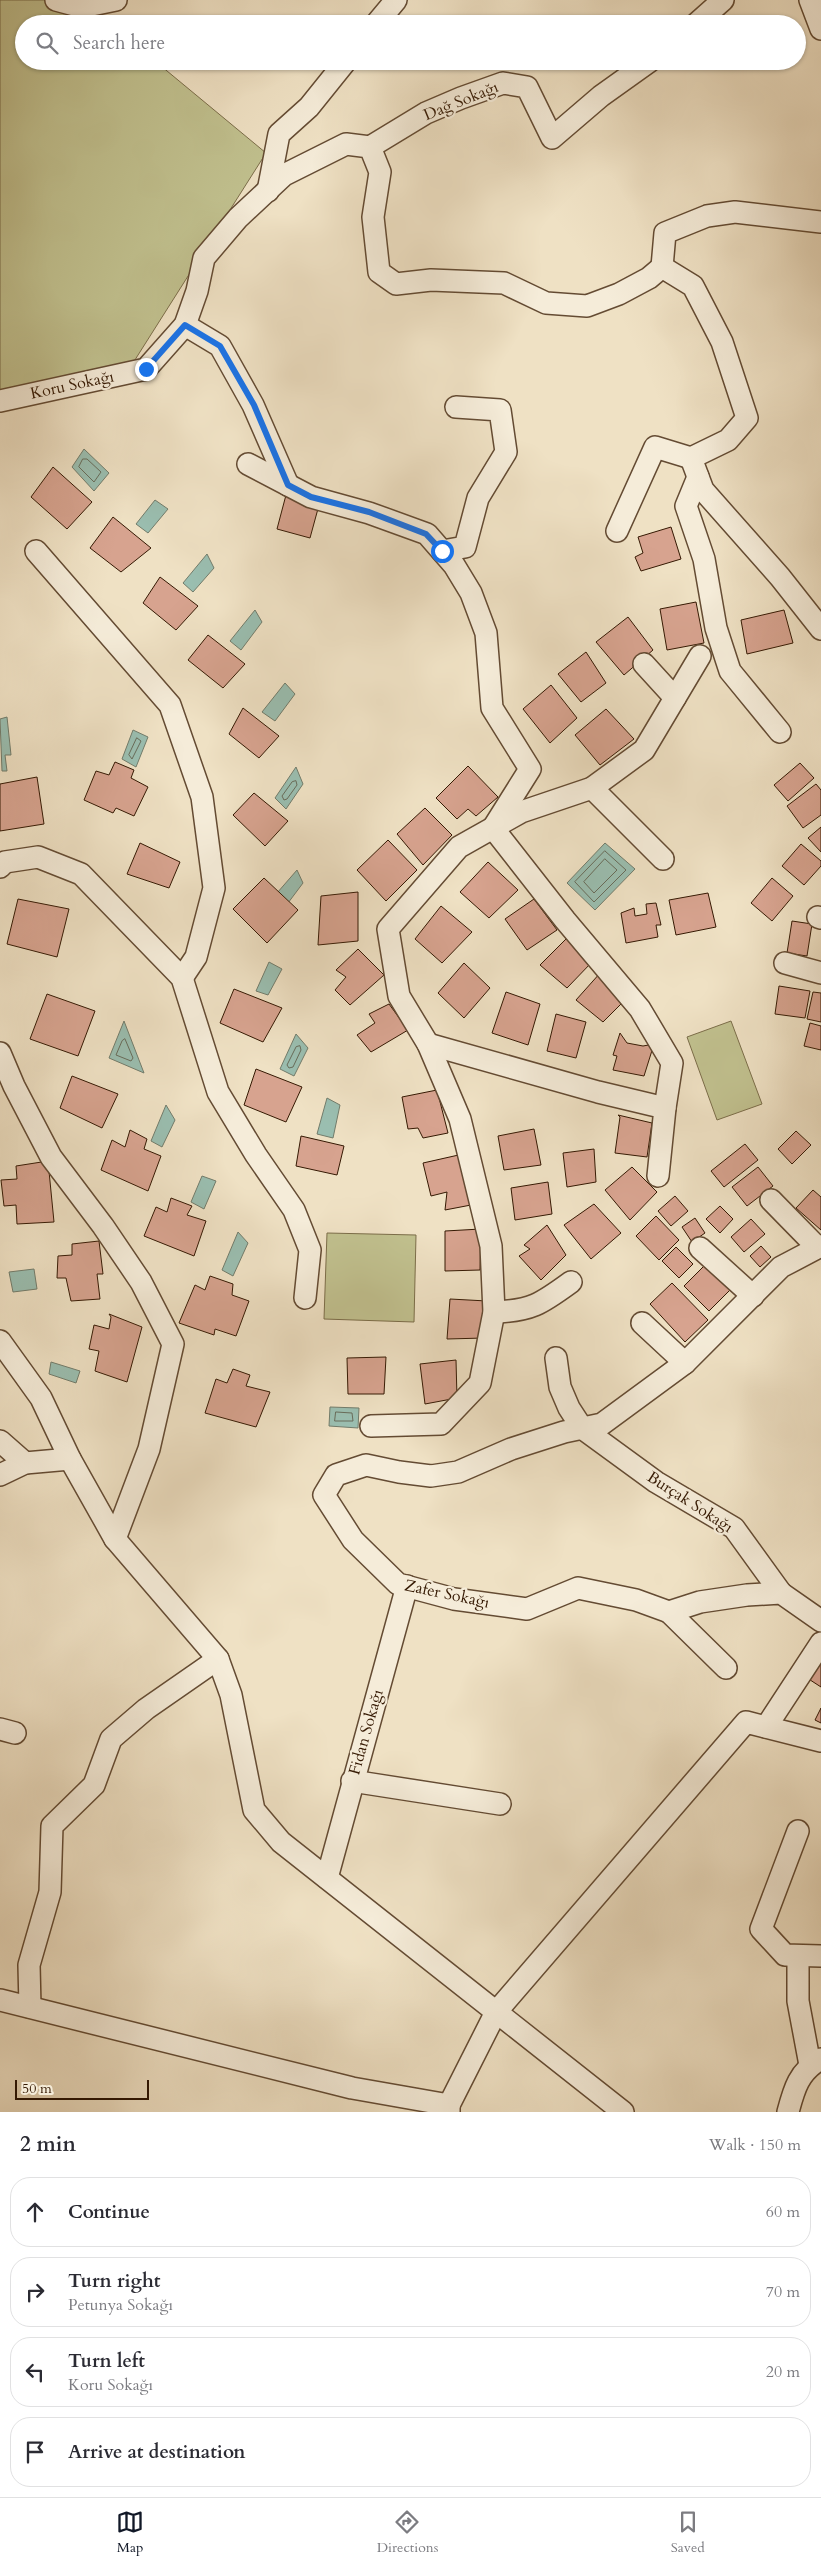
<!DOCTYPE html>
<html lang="en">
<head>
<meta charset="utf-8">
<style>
	body { margin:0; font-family:Cardo,serif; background:#f2f2f3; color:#2b2b33 }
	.scale { position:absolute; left:15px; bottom:12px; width:134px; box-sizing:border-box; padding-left:5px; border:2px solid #351903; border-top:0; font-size:14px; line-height:18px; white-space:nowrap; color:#351903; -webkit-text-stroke:4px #f5ecd9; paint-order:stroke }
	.stop { position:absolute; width:15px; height:15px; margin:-11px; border:4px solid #1a73e8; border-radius:50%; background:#fff }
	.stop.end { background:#1a73e8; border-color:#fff; box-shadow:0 1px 5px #0008 }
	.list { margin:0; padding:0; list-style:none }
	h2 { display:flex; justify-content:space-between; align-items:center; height:65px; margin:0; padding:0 20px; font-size:21px }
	h2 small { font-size:16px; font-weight:400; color:#7c7c81 }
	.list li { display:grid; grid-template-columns:32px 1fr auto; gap:15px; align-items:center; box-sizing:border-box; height:70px; margin:0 10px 10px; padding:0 10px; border:1px solid #e1e1e2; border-radius:20px }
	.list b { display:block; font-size:19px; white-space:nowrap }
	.list p { margin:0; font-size:16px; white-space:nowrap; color:#7c7c81 }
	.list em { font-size:16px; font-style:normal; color:#7c7c81 }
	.icon { flex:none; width:28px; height:28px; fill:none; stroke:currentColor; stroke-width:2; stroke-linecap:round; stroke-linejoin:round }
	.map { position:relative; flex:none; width:821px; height:2112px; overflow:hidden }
	.search { position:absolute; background:#fff; box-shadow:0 1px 4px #0004; left:15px; right:15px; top:15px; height:55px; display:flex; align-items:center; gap:12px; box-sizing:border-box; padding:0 18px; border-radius:28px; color:#7c7c81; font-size:19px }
	.sheet { height:385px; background:#fff }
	nav { display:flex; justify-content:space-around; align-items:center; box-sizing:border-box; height:70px; border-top:1px solid #e1e1e2; background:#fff; font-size:14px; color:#7c7c81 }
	nav a { display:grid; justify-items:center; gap:2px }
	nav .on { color:#111827 }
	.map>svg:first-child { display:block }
	.green { fill:#c1c18f; stroke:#7b6d49 }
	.water { fill:#9abeb0; stroke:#727c6b }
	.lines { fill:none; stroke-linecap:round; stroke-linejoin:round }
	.shore { stroke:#686c5a; stroke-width:1 }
	.building { fill:#d7a38f; stroke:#351903 }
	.minor-casing { stroke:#644b33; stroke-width:24 }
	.minor { stroke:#f5ecd9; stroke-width:21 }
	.route { stroke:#1a73e8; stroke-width:6 }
	.labels { text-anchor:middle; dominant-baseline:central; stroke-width:4.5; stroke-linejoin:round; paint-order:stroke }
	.street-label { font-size:16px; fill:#351903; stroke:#f5ecd9 }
</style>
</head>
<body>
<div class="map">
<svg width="821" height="2112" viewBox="0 0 821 2112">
	<rect width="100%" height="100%" fill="#efe1c4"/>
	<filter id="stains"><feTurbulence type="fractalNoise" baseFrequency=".004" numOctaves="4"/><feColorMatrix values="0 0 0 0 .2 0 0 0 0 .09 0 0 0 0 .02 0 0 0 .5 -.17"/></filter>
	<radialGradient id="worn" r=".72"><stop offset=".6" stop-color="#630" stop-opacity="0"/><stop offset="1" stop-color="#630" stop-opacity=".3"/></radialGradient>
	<!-- green -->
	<g class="green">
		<polygon points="0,0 61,0 109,24 24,24 24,61 155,61 266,153 126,374 0,405"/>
		<polygon points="731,1021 762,1104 717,1120 687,1037"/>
		<polygon points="327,1233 416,1235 414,1322 324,1319"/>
	</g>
	<!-- water -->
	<g class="water">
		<polygon points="84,449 109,473 94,491 72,467"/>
		<polygon points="155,500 168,509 148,533 136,524"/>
		<polygon points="207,554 214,568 193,592 183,583"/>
		<polygon points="255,610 262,622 241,650 230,641"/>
		<polygon points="285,683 295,694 275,721 262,712"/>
		<polygon points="7,717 11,755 5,755 7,771 2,771 0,719"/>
		<polygon points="133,730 148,737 136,767 122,759"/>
		<polygon points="296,767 303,784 286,809 275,798"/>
		<polygon points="605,843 635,869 595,910 567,883"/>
		<polygon points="297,870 303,883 288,903 277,893"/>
		<polygon points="269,962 282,969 268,995 256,991"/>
		<polygon points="124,1021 144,1073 109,1058"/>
		<polygon points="296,1034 308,1048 294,1076 280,1069"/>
		<polygon points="327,1098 340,1105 333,1138 317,1134"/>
		<polygon points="166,1105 175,1120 162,1147 151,1141"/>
		<polygon points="202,1176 216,1181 204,1209 191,1202"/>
		<polygon points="238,1232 248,1243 233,1276 222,1270"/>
		<polygon points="34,1269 37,1289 13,1292 9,1272"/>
		<polygon points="51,1362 80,1371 76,1383 49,1374"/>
		<polygon points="330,1407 359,1408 358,1428 329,1426"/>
	</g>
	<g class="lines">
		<!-- shore -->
		<g class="shore">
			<polygon points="83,459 87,459 101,472 94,482 79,467"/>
			<polygon points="137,738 141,741 132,759 129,755"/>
			<polygon points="296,781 297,785 287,799 284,800 282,796 292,782"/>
			<polygon points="605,851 626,870 594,902 575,882"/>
			<polygon points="605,859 617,870 594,893 584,882"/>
			<polygon points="125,1039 133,1058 131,1061 116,1055 122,1041"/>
			<polygon points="300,1046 301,1050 293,1067 289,1068 287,1065 296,1047"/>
			<polygon points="336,1412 352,1413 353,1421 335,1421"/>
		</g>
	</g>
	<!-- building -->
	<g class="building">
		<polygon points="53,467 92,502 67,529 31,497"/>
		<polygon points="286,495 319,505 310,538 277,529"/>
		<polygon points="113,517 151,548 121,572 90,548"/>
		<polygon points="671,527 681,559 641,571 635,557 643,553 638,537"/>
		<polygon points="160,577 198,606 176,630 143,603"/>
		<polygon points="696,602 704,643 667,650 660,609"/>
		<polygon points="784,610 793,643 747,654 741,620"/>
		<polygon points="628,617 653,650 624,675 596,642"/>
		<polygon points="208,635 245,664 223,688 188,660"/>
		<polygon points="586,652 606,683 581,702 558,674"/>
		<polygon points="551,685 577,718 550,743 523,709"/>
		<polygon points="243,708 279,736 259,758 229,734"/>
		<polygon points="606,709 634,739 600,765 575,735"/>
		<polygon points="115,762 134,770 131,778 148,787 134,816 116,808 113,813 84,800 96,771 109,775"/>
		<polygon points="800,763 814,778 788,801 774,785"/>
		<polygon points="468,766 498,797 476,816 468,809 457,819 436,798"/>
		<polygon points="37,777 44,824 0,831 0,784"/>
		<polygon points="816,784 821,790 821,815 803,828 787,806"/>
		<polygon points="254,793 288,821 265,846 233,815"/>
		<polygon points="425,808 452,835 423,865 397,834"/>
		<polygon points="821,827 821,852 808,838"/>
		<polygon points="388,840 417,870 386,901 357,870"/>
		<polygon points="140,843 180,862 169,888 127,874"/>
		<polygon points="801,844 821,861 821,866 804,885 782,866"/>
		<polygon points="488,862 518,890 489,918 460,892"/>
		<polygon points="264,878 298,910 267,943 233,909"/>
		<polygon points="772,878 793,896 772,921 751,903"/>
		<polygon points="358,892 358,941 318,945 321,896"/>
		<polygon points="708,893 716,927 676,935 669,900"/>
		<polygon points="18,899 69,909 57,957 7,944"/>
		<polygon points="534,899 557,930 527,950 505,919"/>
		<polygon points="656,903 661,925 656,925 658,937 626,943 621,913 634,908 635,916 647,914 646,904"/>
		<polygon points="441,906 472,932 442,963 415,939"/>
		<polygon points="792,921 812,924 807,956 787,953"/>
		<polygon points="566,939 592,962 567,988 540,965"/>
		<polygon points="358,949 384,975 350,1005 335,990 346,977 336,970"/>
		<polygon points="464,963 490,988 464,1018 438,993"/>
		<polygon points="601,972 625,1000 603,1022 576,1000"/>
		<polygon points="779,986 810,991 805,1018 775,1014"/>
		<polygon points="234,989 282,1008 263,1042 220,1023"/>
		<polygon points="506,992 540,1004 528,1045 492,1033"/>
		<polygon points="813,992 821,993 821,1022 807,1019"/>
		<polygon points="47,994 95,1011 78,1056 30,1039"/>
		<polygon points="389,1004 408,1030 371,1052 357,1035 375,1023 369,1014"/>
		<polygon points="556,1014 586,1022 576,1058 547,1051"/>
		<polygon points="810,1023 821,1026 821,1050 804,1046"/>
		<polygon points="620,1033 627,1043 643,1046 654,1044 644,1076 613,1070 617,1056 613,1055"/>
		<polygon points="256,1069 302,1087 286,1122 244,1105"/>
		<polygon points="72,1076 118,1094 102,1128 60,1108"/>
		<polygon points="437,1090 448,1133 423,1138 418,1128 408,1129 402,1097"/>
		<polygon points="618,1115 652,1123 647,1157 615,1153 620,1117"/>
		<polygon points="534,1129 541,1165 504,1170 498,1136"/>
		<polygon points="130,1130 147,1139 144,1149 161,1156 148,1191 101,1170 112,1140 125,1147"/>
		<polygon points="796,1131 811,1145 792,1164 778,1149"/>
		<polygon points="301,1136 344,1146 337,1175 296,1166"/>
		<polygon points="745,1144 758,1160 724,1187 711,1171"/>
		<polygon points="594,1149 596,1182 567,1187 563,1153"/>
		<polygon points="463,1154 471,1205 445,1210 447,1192 431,1196 423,1163"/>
		<polygon points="48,1161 54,1222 17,1224 16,1205 4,1206 1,1180 17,1179 16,1166"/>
		<polygon points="632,1167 657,1192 630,1220 605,1190"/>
		<polygon points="758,1167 773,1186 747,1206 732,1187"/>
		<polygon points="548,1182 552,1214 515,1220 511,1188"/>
		<polygon points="813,1190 821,1197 821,1230 796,1208"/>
		<polygon points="675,1196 688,1211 671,1226 658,1211"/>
		<polygon points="171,1198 192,1206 187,1215 206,1221 194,1256 144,1236 156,1207 167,1212"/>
		<polygon points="594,1204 621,1233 591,1259 564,1225"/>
		<polygon points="720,1206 733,1219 720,1233 706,1219"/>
		<polygon points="656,1216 679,1240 659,1260 636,1236"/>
		<polygon points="695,1218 705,1233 692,1242 682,1227"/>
		<polygon points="751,1219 765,1234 744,1252 731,1237"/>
		<polygon points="547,1225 566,1255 541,1280 519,1256 530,1249 524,1245"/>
		<polygon points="481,1229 480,1270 445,1271 445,1231"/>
		<polygon points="99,1241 103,1274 97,1274 100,1299 71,1301 66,1278 57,1278 58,1256 72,1255 72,1244"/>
		<polygon points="761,1246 771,1257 760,1267 750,1256"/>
		<polygon points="676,1247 693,1264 679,1278 662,1261"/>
		<polygon points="706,1264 731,1289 709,1311 684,1286"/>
		<polygon points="210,1276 233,1284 232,1295 249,1301 236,1336 215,1329 214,1335 179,1323 195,1285 205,1290"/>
		<polygon points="672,1283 708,1320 685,1342 650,1304"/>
		<polygon points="450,1299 487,1301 484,1338 447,1339"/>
		<polygon points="109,1314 142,1327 127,1382 95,1371 99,1351 89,1349 94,1325 109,1329 111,1317"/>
		<polygon points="386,1357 384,1394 348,1394 347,1358"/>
		<polygon points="456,1360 457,1398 425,1404 420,1364"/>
		<polygon points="233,1369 250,1375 246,1386 270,1392 256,1427 205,1413 216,1379 227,1383"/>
		<polygon points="821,1652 821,1687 804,1676"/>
		<polygon points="821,1708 821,1723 815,1720"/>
	</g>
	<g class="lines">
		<!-- minor casing -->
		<g class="minor-casing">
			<g id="minor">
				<polyline points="56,0 82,7 116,0"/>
				<polyline points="810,0 821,29"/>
				<polyline points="376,24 396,0"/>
				<polyline points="696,24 723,0"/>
				<polyline points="370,147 426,113 461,98 503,83 527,87 552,138 601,96 650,61"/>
				<polyline points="268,191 279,134 309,107 346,61"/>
				<polyline points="662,267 693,286 722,342 747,418 728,440 691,458 703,490 780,577 821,629"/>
				<polyline points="662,267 665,233 707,216 735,212 821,222"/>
				<polyline points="185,325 220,346 253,405 288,485"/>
				<polyline points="0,401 146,369 185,325 197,291 204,258 238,218 284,175 346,144 370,147 380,172 373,217 379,272 396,284 431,280 504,283 546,303 587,306 619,294 649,278 662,267"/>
				<polyline points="248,464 311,497 369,513 427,534 454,565 471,593 486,633 492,708 530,769 493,828 565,920 640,1009 672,1063 665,1108"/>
				<polyline points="698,477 686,506 704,559 716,628 730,671 780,732"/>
				<polyline points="617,531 655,447 691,458"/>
				<polyline points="36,551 170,705 202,797 214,888 196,957 182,978"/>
				<polyline points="442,551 465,547 478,498 506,452 500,410 456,407"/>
				<polyline points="644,664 675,698"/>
				<polyline points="592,788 663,859"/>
				<polyline points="0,867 5,862 38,857 81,874 182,978 218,1092 256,1155 294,1210 310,1250 305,1298"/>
				<polyline points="818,917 821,918"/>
				<polyline points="785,963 821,973"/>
				<polyline points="428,1044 598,1092 665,1108 658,1176"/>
				<polyline points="0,1053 14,1086 51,1157 103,1226 141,1282 173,1344 149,1449 115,1539"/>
				<polyline points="771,1200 817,1247"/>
				<polyline points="821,1246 781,1267 685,1363 602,1424 564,1432 511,1449 458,1472 431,1476 399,1472 366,1465 336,1475 324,1495 353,1540 398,1584 454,1599 527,1609 578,1588 636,1600 669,1612 700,1602 747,1595 781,1593 821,1621"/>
				<polyline points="700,1248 753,1296"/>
				<path d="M494,1312C531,1311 541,1304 571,1282"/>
				<polyline points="642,1323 685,1363"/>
				<polyline points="0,1341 41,1398 70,1459 115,1539 218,1659 231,1695 254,1810 281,1842 623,2112"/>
				<polyline points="556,1358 560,1387 569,1408 582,1428 656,1482 734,1528 781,1593"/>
				<polyline points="371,1426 441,1424 480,1383 494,1312 491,1246 460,1119 428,1044 399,996 388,929 459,847 521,812 592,788 644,750 700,656"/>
				<polyline points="0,1441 25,1463"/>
				<polyline points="0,1475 25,1463 70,1459"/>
				<polyline points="669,1612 726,1668"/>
				<polyline points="766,1727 821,1643"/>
				<polyline points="0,1729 15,1733"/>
				<polyline points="352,1781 500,1804"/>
				<polyline points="798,1831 761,1929 785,1955 821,1956"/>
				<polyline points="327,1878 407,1586"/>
				<polyline points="798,1957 798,2001 810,2065"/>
				<polyline points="0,2000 352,2088 449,2105 449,2112"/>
				<polyline points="30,2007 29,1965 50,1892 52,1826 94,1785 111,1739 146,1709 218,1659"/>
				<polyline points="449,2105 496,2012 746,1722 821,1741"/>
				<path d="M788,2112C794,2089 799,2071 821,2059"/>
			</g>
		</g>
		<!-- minor -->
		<use href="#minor" class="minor"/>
	</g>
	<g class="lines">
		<!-- route -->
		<polyline class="route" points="146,369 185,325 220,346 254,405 288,485 311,497 369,512 426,534 442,551"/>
	</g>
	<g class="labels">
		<!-- street labels -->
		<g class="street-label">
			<text transform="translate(461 101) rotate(-22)">Dağ Sokağı</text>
			<text transform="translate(72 385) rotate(-12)">Koru Sokağı</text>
			<text transform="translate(690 1502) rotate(33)">Burçak Sokağı</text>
			<text transform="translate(447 1594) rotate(12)">Zafer Sokağı</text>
			<text transform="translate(366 1732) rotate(-74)">Fidan Sokağı</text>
		</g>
	</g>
	<rect width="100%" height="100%" filter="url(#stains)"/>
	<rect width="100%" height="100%" fill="url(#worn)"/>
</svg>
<div class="scale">50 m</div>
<div class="stop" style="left:442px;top:551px"></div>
<div class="stop end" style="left:146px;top:369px"></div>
<div class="search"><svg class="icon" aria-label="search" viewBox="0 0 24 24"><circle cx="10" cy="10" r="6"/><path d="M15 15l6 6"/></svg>Search here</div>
</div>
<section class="sheet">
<h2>2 min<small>Walk · 150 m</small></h2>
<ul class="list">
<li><svg class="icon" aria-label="ahead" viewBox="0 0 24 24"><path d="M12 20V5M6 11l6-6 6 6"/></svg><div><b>Continue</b></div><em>60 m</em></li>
<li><svg class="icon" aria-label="right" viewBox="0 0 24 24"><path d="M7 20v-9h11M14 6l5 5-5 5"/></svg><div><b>Turn right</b><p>Petunya Sokağı</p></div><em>70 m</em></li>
<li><svg class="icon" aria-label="left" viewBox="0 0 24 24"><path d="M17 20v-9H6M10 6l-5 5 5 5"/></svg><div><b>Turn left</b><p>Koru Sokağı</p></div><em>20 m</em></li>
<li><svg class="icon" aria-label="arrive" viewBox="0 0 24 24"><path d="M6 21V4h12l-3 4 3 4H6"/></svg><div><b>Arrive at destination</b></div></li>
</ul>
</section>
<nav>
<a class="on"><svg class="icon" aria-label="map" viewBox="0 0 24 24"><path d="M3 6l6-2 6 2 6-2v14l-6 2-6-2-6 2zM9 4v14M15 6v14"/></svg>Map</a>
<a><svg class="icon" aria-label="directions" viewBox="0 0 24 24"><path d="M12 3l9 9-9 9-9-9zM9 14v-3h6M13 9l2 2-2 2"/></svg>Directions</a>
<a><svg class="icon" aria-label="saved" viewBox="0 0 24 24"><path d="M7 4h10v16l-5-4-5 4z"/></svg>Saved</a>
</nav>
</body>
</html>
